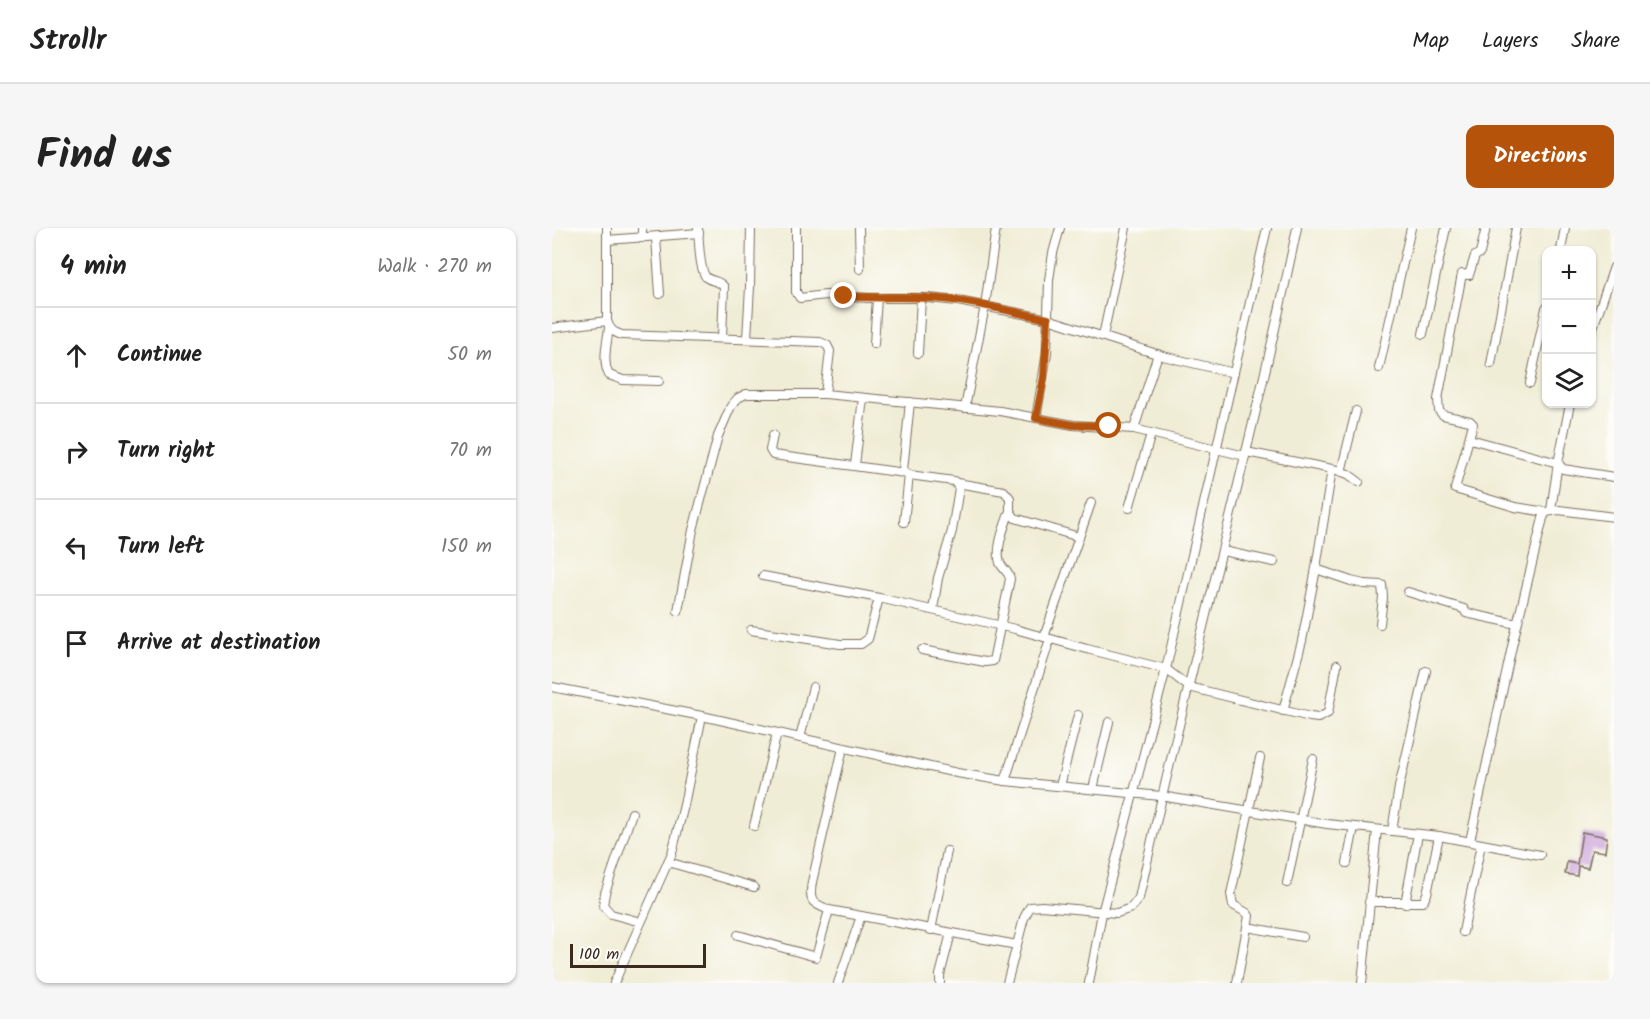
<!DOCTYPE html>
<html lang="en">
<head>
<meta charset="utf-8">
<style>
	body { margin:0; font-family:Kalam,sans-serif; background:#f6f6f6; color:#222 }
	.controls { position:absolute; right:18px; top:18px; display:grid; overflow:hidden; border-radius:12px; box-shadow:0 2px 4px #0004 }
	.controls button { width:54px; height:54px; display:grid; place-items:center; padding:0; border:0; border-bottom:2px solid #e0e0e0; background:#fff; color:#222; font:30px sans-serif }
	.scale { position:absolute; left:18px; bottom:15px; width:136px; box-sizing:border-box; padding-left:6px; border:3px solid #3b2a1e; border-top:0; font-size:16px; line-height:21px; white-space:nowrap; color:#3b2a1e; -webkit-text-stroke:4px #fdfcf7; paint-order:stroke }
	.stop { position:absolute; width:18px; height:18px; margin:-14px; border:4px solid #b45309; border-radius:50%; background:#fff }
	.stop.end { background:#b45309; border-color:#fff; box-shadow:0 2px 6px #0008 }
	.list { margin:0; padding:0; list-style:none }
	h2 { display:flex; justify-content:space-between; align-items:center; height:78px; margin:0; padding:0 24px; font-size:26px }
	h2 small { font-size:20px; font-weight:400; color:#767676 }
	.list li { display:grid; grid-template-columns:39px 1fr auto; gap:18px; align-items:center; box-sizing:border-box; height:96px; padding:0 24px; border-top:2px solid #e0e0e0 }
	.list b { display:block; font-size:22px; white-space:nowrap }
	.list em { font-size:20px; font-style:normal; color:#767676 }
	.icon { flex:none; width:33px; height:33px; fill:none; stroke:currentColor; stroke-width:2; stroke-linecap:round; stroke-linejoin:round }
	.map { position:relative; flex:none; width:1062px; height:755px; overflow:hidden; border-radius:12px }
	header { display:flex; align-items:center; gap:36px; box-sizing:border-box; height:84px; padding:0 30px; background:#fff; border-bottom:2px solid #e0e0e0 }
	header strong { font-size:28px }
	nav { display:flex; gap:33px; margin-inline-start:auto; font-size:21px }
	.intro { display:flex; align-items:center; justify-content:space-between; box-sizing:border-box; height:144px; padding:0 36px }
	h1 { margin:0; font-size:42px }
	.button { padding:15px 27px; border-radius:12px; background:#b45309; color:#fff; font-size:21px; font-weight:700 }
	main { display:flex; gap:36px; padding:0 36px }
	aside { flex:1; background:#fff; border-radius:12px; box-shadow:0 2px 4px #0004 }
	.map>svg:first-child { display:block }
	.building { fill:#c392d6 }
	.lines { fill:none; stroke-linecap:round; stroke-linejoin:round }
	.minor-casing { stroke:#7a6e5e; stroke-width:10 }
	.minor { stroke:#fff; stroke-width:8 }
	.route { stroke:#b45309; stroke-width:8 }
</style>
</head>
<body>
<header>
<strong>Strollr</strong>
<nav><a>Map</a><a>Layers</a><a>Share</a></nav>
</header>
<div class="intro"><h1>Find us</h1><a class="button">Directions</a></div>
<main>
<aside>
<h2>4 min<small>Walk · 270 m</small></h2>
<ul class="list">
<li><svg class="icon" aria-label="ahead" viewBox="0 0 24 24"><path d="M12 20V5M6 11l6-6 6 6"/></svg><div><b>Continue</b></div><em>50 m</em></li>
<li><svg class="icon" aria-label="right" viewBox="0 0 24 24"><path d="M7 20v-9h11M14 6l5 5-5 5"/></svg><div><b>Turn right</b></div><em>70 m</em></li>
<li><svg class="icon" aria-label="left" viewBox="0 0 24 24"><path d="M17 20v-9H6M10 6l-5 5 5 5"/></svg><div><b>Turn left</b></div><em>150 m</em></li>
<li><svg class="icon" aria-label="arrive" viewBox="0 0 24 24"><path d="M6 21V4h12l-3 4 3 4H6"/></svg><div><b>Arrive at destination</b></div></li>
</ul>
</aside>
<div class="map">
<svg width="1062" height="755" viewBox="0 0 1062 755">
	<rect width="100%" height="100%" fill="#fdfcf7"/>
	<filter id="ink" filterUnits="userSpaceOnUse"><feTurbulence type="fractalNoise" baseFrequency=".0167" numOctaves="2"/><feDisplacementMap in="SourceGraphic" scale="12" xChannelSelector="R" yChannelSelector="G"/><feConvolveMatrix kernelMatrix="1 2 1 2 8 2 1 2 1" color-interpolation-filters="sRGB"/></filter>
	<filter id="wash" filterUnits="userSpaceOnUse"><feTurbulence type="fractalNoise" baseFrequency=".008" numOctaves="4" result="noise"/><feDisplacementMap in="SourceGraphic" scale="24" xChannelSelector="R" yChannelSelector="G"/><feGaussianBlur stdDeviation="1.35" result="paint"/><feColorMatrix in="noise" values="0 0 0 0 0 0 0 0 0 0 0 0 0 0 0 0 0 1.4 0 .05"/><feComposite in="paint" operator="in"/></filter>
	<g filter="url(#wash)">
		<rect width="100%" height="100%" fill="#f0edd6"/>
		<g id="blocks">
			<!-- building -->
			<polygon class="building" points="1030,604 1055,609 1053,624 1040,622 1036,640 1026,638 1025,648 1013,646 1015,634 1025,636"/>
		</g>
	</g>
	<g filter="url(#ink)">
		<use href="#blocks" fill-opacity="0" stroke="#7a6e5e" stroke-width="1.5"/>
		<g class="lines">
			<!-- minor casing -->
			<g class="minor-casing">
				<g id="minor">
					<path d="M55,0V93C58,102 61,104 70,107L268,114L275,117L278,123L273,166"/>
					<polyline points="90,0 90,10"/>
					<path d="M146,0C147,10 147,44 155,50C161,54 167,52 172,59L170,109"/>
					<polyline points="244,0 244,64 248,70 274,67 316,70 376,70 406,73 496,91 611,128 682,145"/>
					<polyline points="307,0 308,41"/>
					<polyline points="934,0 928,25 923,28 917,47 910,46 886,171 887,183 891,187 918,193 921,196 903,261 963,279 994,284"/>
					<polyline points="104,10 108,66"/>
					<polyline points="55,12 147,5"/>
					<polyline points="1009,22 1013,0"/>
					<polyline points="0,100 55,93"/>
					<path d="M57,100C55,115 50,134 57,147L71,152L107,153"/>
					<polyline points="1040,102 1062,39"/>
					<polyline points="871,106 894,0"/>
					<polyline points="551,108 574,0"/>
					<polyline points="195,110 198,59 199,0"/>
					<polyline points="322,116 325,70"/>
					<polyline points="366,125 369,70"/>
					<polyline points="939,136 964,0"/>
					<polyline points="827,140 859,0"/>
					<polyline points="978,155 994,80"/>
					<polyline points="358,174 351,242 357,247 402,253 407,260 400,303 386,350 381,382"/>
					<polyline points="413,180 433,78 444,0"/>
					<polyline points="484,190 495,125 497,52 501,25 508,0"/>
					<polyline points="582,201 606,126"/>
					<polyline points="221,207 218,222 221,227 353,245"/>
					<polyline points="918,211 1006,235 1011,241 1062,249"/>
					<polyline points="694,224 785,242 796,246 807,254"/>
					<polyline points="303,237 311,170"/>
					<polyline points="789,244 804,183"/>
					<polyline points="405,255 452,263 458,270 458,283 463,290 527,309"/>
					<polyline points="577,280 599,206"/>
					<polyline points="999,282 1006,235 1018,176"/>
					<polyline points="352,294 357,247"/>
					<polyline points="671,323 722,334"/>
					<polyline points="764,341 799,353 812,356 830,357 831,369 828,396"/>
					<polyline points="211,348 327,370 463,401 535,421 614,441 637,459 758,489 766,490 776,485 785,437"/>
					<polyline points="856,364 912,381 914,385 965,396"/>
					<polyline points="126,383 141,302 166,208 179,178 186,170 194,166 273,166 448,183 521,197 582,201 693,228"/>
					<polyline points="199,402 288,416 309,416 316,411 327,370"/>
					<polyline points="492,409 539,275"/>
					<path d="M370,422L433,434L441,433L458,351C457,343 451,342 448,335C443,320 453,297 458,283"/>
					<polyline points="0,459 150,488 405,545 453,553 609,568 775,596 887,608 988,627"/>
					<polyline points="731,483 750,413 763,346 780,241"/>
					<polyline points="248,510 261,459"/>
					<path d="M291,520L260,654C257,674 259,674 277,682L465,717"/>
					<polyline points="453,553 498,411"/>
					<polyline points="508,558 526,487"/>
					<polyline points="541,561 557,494"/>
					<polyline points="80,585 53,665 51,677 59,686 89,694"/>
					<polyline points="202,598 225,505"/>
					<polyline points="840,603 847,559 874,443"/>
					<polyline points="918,613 961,414 991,290 994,284 1007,282 1062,289"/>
					<polyline points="116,634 202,659"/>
					<polyline points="795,635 802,599"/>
					<polyline points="735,655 761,531"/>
					<polyline points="817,674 871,674 875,666 887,608"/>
					<polyline points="853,676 866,606"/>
					<polyline points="695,699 751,709"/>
					<polyline points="379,702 395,623"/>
					<polyline points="911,704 929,616"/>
					<polyline points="186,707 264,729 277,682"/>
					<polyline points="62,755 120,625 132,577 150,488"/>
					<polyline points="286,755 309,688"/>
					<polyline points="388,755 388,747 399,705"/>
					<path d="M455,755L472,690L478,679L490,678L565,685L579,680L587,670C636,446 698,225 745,0"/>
					<polyline points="537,755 550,685 614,441 715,0"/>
					<polyline points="685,755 697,688 695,685 681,677 679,666 708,530"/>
					<polyline points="810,755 825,602"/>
				</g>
			</g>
			<!-- minor -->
			<use href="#minor" class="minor"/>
		</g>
	</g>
	<g class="lines" filter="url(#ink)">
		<!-- route -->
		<path class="route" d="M292,68C320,71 348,68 376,70C417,72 456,83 496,91L492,149L484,190L521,197L557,198"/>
	</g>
</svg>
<div class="controls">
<button>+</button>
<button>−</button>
<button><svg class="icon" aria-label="layers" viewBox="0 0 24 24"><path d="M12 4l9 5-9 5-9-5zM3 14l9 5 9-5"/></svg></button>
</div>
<div class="scale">100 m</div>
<div class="stop" style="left:557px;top:198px"></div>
<div class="stop end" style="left:292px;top:68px"></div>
</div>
</main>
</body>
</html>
